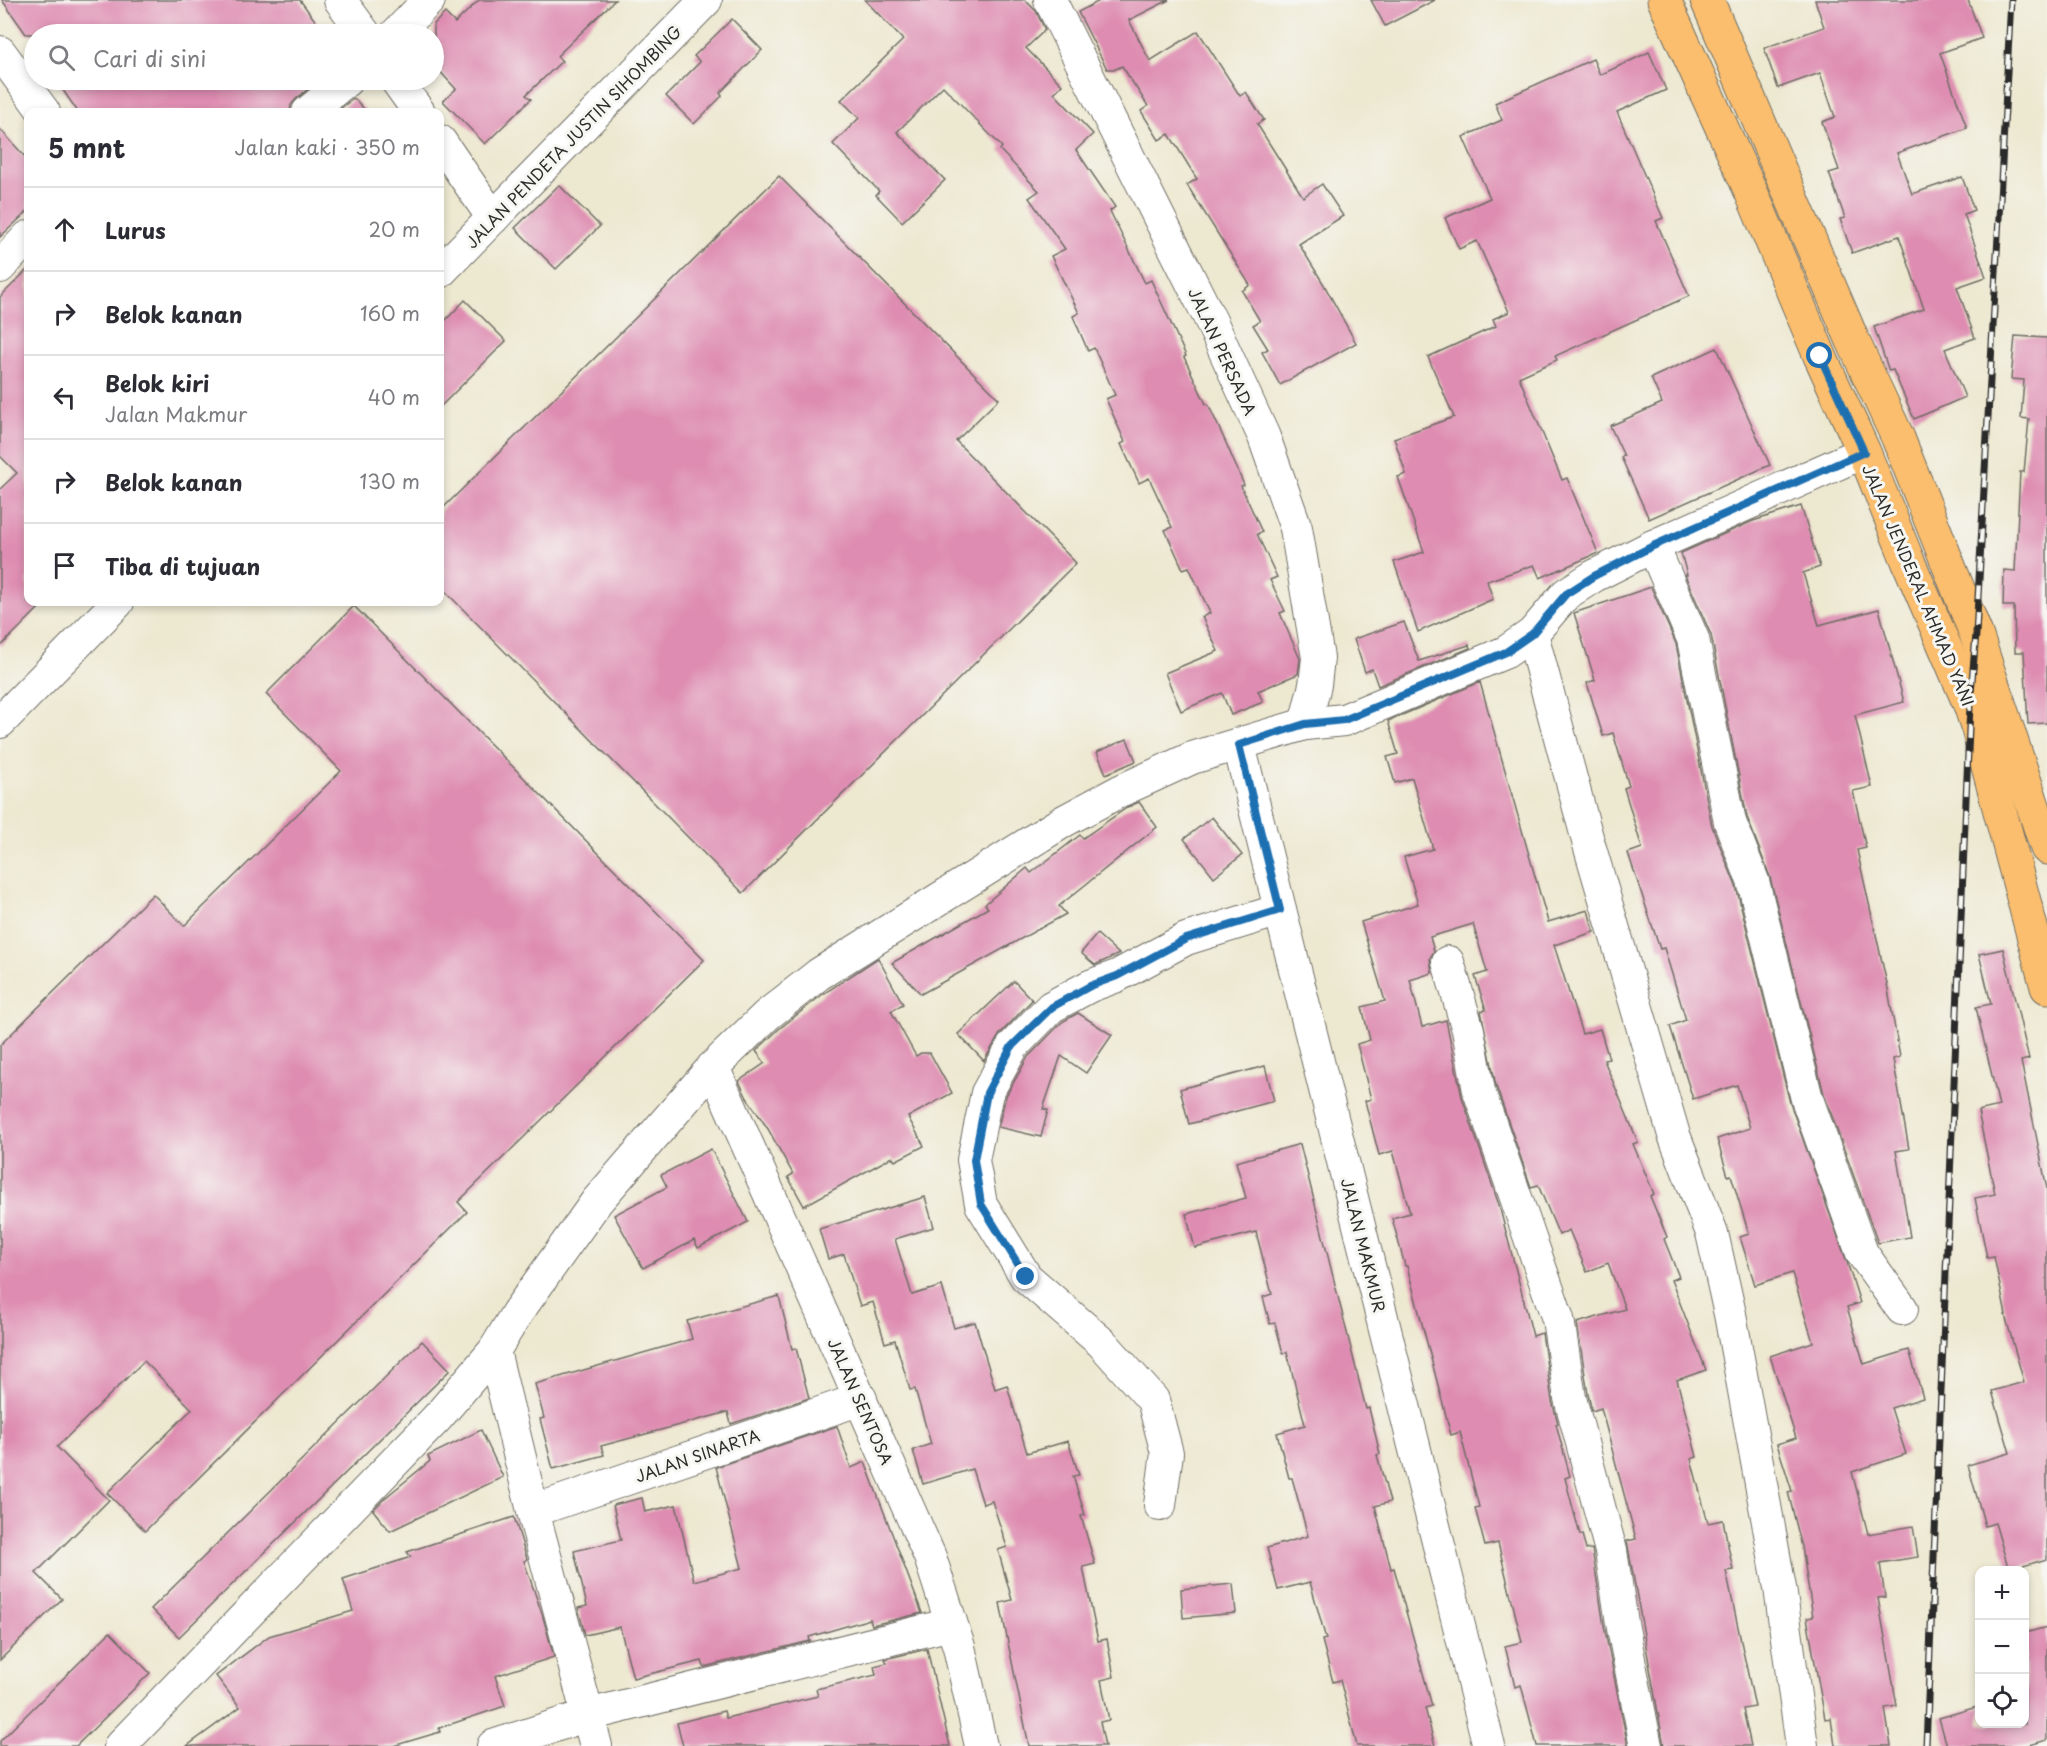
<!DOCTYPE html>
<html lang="id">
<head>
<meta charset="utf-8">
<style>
	body { margin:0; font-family:"Playpen Sans",sans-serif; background:#f7f7f7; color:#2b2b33 }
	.controls { position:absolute; right:18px; bottom:18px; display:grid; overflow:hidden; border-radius:12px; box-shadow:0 3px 9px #0003 }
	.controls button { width:54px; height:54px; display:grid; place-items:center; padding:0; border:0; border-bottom:2px solid #e1e1e2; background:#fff; color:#2b2b33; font:30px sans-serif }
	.stop { position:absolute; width:18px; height:18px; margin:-14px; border:4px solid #1f6fb2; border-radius:50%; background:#fff }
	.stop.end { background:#1f6fb2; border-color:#fff; box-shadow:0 2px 6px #0008 }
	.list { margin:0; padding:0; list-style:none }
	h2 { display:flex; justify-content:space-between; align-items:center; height:78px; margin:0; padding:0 24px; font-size:26px }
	h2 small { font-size:20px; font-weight:400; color:#7c7c81 }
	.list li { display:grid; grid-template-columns:39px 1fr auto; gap:18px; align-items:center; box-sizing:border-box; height:84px; padding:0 24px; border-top:2px solid #e1e1e2 }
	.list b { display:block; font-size:22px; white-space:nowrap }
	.list p { margin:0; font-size:20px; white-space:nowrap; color:#7c7c81 }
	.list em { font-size:20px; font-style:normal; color:#7c7c81 }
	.icon { flex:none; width:33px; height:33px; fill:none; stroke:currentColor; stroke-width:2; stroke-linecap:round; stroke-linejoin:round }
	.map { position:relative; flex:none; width:2047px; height:1746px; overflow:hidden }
	.search { position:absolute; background:#fff; box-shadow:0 3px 9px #0003; left:24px; top:24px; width:420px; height:66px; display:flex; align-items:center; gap:15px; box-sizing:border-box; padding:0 21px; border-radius:33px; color:#7c7c81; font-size:22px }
	.panel { position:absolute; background:#fff; box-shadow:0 3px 9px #0003; left:24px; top:108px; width:420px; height:498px; border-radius:12px }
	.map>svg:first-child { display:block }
	.building { fill:#de8cb1 }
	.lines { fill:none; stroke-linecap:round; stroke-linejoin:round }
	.minor-casing { stroke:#6f6d65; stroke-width:34 }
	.major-casing { stroke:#6f6d65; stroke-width:35 }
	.minor { stroke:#fff; stroke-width:32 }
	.major { stroke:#fabe6e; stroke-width:33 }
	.rail-casing { stroke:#2b2b2b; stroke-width:7 }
	.rail { stroke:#f6f6f2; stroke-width:4.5; stroke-dasharray:14; stroke-linecap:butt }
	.route { stroke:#1f6fb2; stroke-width:8 }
	.labels { text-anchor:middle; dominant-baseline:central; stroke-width:6; stroke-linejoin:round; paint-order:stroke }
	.street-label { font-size:16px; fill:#2b2b2b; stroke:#f6f6f2 }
</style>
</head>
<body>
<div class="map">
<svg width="2047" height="1746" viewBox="0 0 2047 1746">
	<rect width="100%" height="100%" fill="#f6f6f2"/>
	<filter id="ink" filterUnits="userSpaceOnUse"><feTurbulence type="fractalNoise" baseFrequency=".0167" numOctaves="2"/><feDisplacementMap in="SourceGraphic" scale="12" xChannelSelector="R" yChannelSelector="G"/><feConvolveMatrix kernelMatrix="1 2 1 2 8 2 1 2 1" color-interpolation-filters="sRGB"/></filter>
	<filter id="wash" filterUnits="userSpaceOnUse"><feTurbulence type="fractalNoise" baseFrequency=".008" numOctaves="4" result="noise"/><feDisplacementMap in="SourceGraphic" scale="24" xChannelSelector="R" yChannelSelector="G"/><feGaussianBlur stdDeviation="1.35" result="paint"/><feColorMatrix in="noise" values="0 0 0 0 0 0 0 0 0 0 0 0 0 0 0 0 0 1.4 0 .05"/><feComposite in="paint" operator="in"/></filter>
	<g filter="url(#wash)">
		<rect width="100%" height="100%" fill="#ede8d0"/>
		<g id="blocks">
			<!-- building -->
			<g class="building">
				<polygon points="2,0 300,0 325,34 26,34"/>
				<polygon points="479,0 615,0 557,56 562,61 526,95 531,99 485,144 443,101 456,89 434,65 434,24 445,13 455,23"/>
				<polygon points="865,0 1025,0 1036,11 1045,30 1026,48 1062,85 1054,93 1093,134 1076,150 1115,207 1110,211 1145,283 1151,280 1186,356 1184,357 1206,404 1208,404 1226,443 1244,485 1241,486 1262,532 1257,534 1277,577 1270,580 1285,611 1280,613 1300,659 1298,674 1258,691 1263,702 1231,715 1222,693 1181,711 1165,673 1218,651 1202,617 1210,613 1189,567 1183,569 1165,530 1172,527 1149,478 1139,483 1121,444 1125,442 1106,399 1115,395 1094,348 1088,351 1073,316 1079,313 1051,256 1065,249 1029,198 1039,191 1000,150 1002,147 943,86 897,132 945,180 902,222 876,195 879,191 833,144 859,118 841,100 903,40"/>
				<polygon points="1101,0 1169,0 1129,20 1150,61 1198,31 1240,96 1246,92 1264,120 1257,124 1303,197 1322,184 1343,216 1299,244 1323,283 1356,343 1280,385 1262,352 1268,349 1253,325 1260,321 1242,291 1250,285 1187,185 1197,179 1169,134 1159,140 1141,111 1148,106 1122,66 1116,69 1107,69 1078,12"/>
				<polygon points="1371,0 1435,0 1385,26"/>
				<polygon points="1815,0 1968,0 1982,38 1940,53 1967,128 1897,153 1912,194 1962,177 1974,210 1964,214 1986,277 1957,287 1975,338 1945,349 1965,397 1914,419 1893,370 1889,371 1874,327 1924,309 1899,236 1852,253 1840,219 1845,218 1829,173 1839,170 1822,122 1835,117 1820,73 1778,88 1764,48 1824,27"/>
				<polygon points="732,19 762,50 720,93 722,96 694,124 666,96 700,62 694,56"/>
				<polygon points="1649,52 1666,90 1617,112 1663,218 1656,221 1689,296 1555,356 1557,360 1519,377 1562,480 1567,478 1598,553 1540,578 1534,565 1487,581 1493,599 1418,632 1394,562 1424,552 1398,477 1406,474 1394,438 1454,417 1428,357 1496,326 1493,319 1509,312 1477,241 1459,249 1445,218 1490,198 1463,137 1502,120 1495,103 1593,59 1600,75"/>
				<polygon points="56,80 319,80 296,99 291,105 290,112 78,112"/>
				<polygon points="354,98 367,112 336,112"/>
				<polygon points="0,129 28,160 28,211 0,237"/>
				<polygon points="779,176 999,399 956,441 1076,563 743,893 440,586 440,511"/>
				<polygon points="559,185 600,226 556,269 515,228"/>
				<polygon points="28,269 28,602 45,602 0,647 0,489 17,473 0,456 0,297"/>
				<polygon points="465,300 506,341 440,407 440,326"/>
				<polygon points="2015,336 2047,338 2047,723 2028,724 2024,652 2015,652 2014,606 2003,606 2004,570 2015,571 2020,472 2024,472 2029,419 2021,418 2024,380 2011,379"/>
				<polygon points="1717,348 1770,465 1649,519 1621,457 1624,456 1610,426 1662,403 1651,378"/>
				<polygon points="1801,506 1820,567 1803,573 1819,625 1879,609 1904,702 1855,715 1872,787 1853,791 1866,848 1857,850 1887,984 1900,1057 1893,1059 1909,1149 1896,1151 1910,1237 1878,1243 1824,1094 1770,877 1747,817 1711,635 1685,575 1687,575 1681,553 1753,521"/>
				<polygon points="1651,587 1676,644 1712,826 1736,886 1790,1103 1848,1265 1860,1303 1847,1307 1864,1364 1909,1350 1923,1398 1891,1408 1906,1454 1852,1472 1868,1534 1913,1526 1918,1557 1880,1563 1885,1597 1878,1598 1897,1706 1885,1708 1891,1746 1835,1746 1831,1718 1825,1719 1807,1618 1813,1617 1802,1547 1788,1492 1792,1491 1777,1444 1796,1438 1770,1356 1813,1342 1792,1273 1755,1285 1740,1237 1749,1234 1731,1175 1728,1176 1717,1139 1750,1128 1737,1085 1693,1099 1670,1026 1686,1020 1664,948 1660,949 1628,853 1642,848 1624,788 1629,786 1613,733 1603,736 1587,683 1595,680 1574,613"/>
				<polygon points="354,606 704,960 458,1202 467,1212 145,1531 107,1493 192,1409 144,1361 57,1447 109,1500 36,1573 62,1599 0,1660 0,1045 153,894 184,926 341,771 266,694"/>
				<polygon points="1404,622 1419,661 1469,645 1470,648 1378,686 1372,669 1365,672 1354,639"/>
				<polygon points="1480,682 1548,922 1588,910 1594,932 1554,945 1582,1034 1600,1029 1609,1059 1604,1060 1638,1142 1633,1144 1654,1194 1650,1196 1667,1237 1664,1239 1679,1277 1671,1280 1706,1370 1677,1380 1697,1457 1691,1459 1708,1523 1723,1520 1733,1570 1726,1571 1755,1707 1743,1709 1751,1746 1664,1746 1627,1541 1636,1539 1601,1408 1592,1411 1588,1394 1577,1323 1625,1309 1608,1263 1587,1272 1569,1230 1559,1235 1538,1185 1531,1187 1496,1086 1481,1011 1486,1010 1475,976 1487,972 1473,924 1430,937 1434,951 1430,958 1432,973 1410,980 1422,1027 1446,1020 1462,1097 1499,1205 1533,1336 1542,1333 1552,1401 1558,1423 1556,1424 1570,1476 1565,1478 1580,1535 1582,1534 1586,1550 1592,1549 1593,1555 1604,1626 1628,1746 1537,1746 1521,1685 1515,1687 1505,1646 1522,1642 1498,1543 1485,1546 1475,1508 1479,1507 1460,1432 1451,1435 1407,1266 1405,1266 1392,1218 1410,1213 1393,1151 1379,1155 1365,1101 1371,1099 1357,1044 1370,1040 1362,1007 1385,1001 1361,922 1418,904 1404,857 1433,849 1412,778 1395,783 1387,757 1398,754 1388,721"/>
				<polygon points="1127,739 1136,761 1106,774 1097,752"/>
				<polygon points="1139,802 1157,827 1059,906 1066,914 921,994 892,963 988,908 985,904 1027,868 1031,873 1080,835 1083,838 1128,807"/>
				<polygon points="1212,817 1242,855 1214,877 1184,839"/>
				<polygon points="1097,934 1119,954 1095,965 1081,953"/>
				<polygon points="2003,949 2029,1059 2021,1061 2047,1189 2047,1559 2009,1570 1995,1523 1985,1526 1968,1465 2010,1453 1992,1391 2024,1382 2005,1315 2006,1315 1994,1257 1987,1258 1975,1198 1995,1194 1978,1111 1999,1106 1976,1007 1991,1004 1979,954"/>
				<polygon points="878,958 903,1004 891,1011 916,1056 921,1053 930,1053 952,1093 908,1117 924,1146 895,1161 892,1157 804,1206 788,1177 793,1174 768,1129 747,1098 739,1081 765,1063 756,1051 779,1029 823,994"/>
				<polygon points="1014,981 1032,1000 1000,1034 984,1061 958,1034"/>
				<polygon points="1078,1013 1112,1035 1086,1073 1061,1056 1043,1109 1048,1110 1041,1137 998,1127 1006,1096 1028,1057 1062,1022"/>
				<polygon points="1265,1066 1274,1101 1189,1124 1180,1089"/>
				<polygon points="1300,1144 1366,1409 1369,1408 1380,1454 1377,1455 1390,1502 1375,1506 1391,1569 1394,1568 1432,1706 1425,1708 1435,1746 1357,1746 1340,1680 1333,1682 1322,1640 1326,1639 1310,1582 1278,1590 1267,1548 1308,1536 1292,1478 1289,1478 1277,1433 1305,1425 1287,1352 1283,1353 1275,1323 1270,1324 1263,1297 1272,1294 1256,1232 1195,1248 1186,1214 1246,1198 1236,1162"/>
				<polygon points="711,1149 748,1222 698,1248 694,1240 643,1268 614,1215 667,1187 661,1175"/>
				<polygon points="925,1197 934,1227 895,1239 912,1295 942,1286 954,1328 975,1322 995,1389 1007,1385 1027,1453 1068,1441 1079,1475 1073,1476 1085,1515 1081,1516 1095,1564 1083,1567 1098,1641 1107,1639 1114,1677 1101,1680 1109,1720 1100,1722 1105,1746 1029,1746 1000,1603 1012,1600 998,1550 1007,1547 992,1501 983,1504 972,1469 923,1484 913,1450 931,1444 915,1389 910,1390 895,1340 885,1343 873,1302 860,1306 844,1254 828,1259 819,1229"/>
				<polygon points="779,1296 792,1349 796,1348 809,1398 731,1424 728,1412 601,1446 604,1455 553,1469 540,1419 544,1418 535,1384 692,1339 687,1321"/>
				<polygon points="422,1341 450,1370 179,1637 151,1609"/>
				<polygon points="837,1426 851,1468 865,1462 922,1613 872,1625 870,1619 809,1637 810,1641 704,1667 702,1661 633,1678 620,1627 585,1635 578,1608 587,1606 574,1551 621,1540 613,1505 642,1498 645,1512 676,1505 694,1581 742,1568 716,1467"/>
				<polygon points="481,1430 503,1477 390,1531 373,1510 386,1497 430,1461 428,1456"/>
				<polygon points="514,1517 527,1559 524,1561 543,1617 554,1657 495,1676 505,1706 439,1728 440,1732 393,1746 187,1746 240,1707 216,1676 269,1636 353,1611 343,1579 411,1557 407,1552"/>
				<polygon points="1233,1584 1236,1613 1183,1618 1181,1589"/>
				<polygon points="2047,1627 2047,1740 2026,1746 1947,1746 1939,1718 1980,1706 1980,1724 2025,1724 2025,1633"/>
				<polygon points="110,1632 150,1673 76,1746 0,1746 0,1741"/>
				<polygon points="927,1649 950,1746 683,1746 677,1723 724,1711 726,1718 818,1696 816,1689 876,1675 874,1666 887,1663 885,1659"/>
			</g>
		</g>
	</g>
	<g filter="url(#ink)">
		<use href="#blocks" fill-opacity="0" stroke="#6f6d65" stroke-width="1.5"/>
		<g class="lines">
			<!-- minor casing -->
			<g class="minor-casing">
				<g id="minor">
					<polyline points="340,0 365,34"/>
					<polyline points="1050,0 1211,321 1264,437 1296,528 1318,658 1315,685 1305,724"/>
					<polyline points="396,34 429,0"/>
					<polyline points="0,52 44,112"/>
					<polyline points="396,80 419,112"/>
					<polyline points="308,112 347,80"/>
					<polyline points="440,141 493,218"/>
					<polyline points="0,267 28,237"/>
					<polyline points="440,272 706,0"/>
					<polyline points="1653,546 1693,639 1730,822 1753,881 1807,1099 1862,1253 1902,1309"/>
					<polyline points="1532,634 1588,841 1674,1135 1712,1233 1730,1314 1780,1588 1802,1746"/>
					<polyline points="0,722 118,602"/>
					<polyline points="1239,745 1489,1746"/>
					<polyline points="1448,962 1468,1030 1479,1091 1558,1319 1570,1398 1611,1551 1622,1623 1646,1746"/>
					<polyline points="713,1067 930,1557 959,1647 981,1746"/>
					<polyline points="494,1351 533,1511 596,1746"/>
					<polyline points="1160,1505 1167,1453 1153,1400 1102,1343 1026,1277 981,1204 973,1160 987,1093 1013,1046 1051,1007 1090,986 1117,976 1186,939 1280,910"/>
					<polyline points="533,1511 861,1399"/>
					<polyline points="120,1746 437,1418 494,1351 517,1313 597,1201 713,1067 767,1015 819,974 1064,821 1120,791 1192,758 1305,724 1344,720 1506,652 1532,634 1566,594 1594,576 1653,546 1864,452"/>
					<polyline points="493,1746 588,1715 951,1624"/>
				</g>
			</g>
			<!-- major casing -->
			<g class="major-casing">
				<g id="major">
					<polyline points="1664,0 1752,194 1820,356 1864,452 1908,561 1970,705 1978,729 2047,987"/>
					<polyline points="1707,0 1853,341 1898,438 1976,634 2047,848"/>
				</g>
			</g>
			<!-- minor -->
			<use href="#minor" class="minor"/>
			<!-- major -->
			<use href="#major" class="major"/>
			<!-- rail casing -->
			<g class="rail-casing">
				<polyline id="rail" points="1926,1746 1970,705 1976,634 2011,0"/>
			</g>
			<!-- rail -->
			<use href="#rail" class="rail"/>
		</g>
	</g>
	<g class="lines" filter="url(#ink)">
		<!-- route -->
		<polyline class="route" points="1026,1277 981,1204 974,1160 987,1093 1012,1046 1052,1007 1090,986 1117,976 1186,939 1280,910 1239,745 1305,724 1344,720 1506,652 1532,634 1566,594 1594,576 1653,546 1864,452 1820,356"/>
	</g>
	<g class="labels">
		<!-- street labels -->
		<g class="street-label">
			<text transform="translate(573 136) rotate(-46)">JALAN PENDETA JUSTIN SIHOMBING</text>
			<text transform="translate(1223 351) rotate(65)">JALAN PERSADA</text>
			<text transform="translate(1919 585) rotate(67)">JALAN JENDERAL AHMAD YANI</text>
			<text transform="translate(1364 1245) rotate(76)">JALAN MAKMUR</text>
			<text transform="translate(861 1401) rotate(66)">JALAN SENTOSA</text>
			<text transform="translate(697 1455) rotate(-19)">JALAN SINARTA</text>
		</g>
	</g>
</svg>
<div class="controls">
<button>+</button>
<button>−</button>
<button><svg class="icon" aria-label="locate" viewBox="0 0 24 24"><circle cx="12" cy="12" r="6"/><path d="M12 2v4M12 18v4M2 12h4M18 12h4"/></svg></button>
</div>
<div class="stop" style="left:1820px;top:356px"></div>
<div class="stop end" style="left:1026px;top:1277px"></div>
<div class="search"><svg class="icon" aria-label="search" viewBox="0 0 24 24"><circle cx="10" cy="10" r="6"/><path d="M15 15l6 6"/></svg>Cari di sini</div>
<section class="panel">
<h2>5 mnt<small>Jalan kaki · 350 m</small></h2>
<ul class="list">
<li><svg class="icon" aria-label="ahead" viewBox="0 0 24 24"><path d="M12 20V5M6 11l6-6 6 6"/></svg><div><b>Lurus</b></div><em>20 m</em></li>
<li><svg class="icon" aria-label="right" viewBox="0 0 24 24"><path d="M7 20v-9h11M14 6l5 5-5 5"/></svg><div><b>Belok kanan</b></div><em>160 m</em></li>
<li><svg class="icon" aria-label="left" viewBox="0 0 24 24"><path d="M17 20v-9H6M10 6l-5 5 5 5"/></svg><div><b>Belok kiri</b><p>Jalan Makmur</p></div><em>40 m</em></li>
<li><svg class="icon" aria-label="right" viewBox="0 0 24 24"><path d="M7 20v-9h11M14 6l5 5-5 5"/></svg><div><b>Belok kanan</b></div><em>130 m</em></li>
<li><svg class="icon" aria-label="arrive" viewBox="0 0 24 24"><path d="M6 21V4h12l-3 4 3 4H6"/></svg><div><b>Tiba di tujuan</b></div></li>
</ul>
</section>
</div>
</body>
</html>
